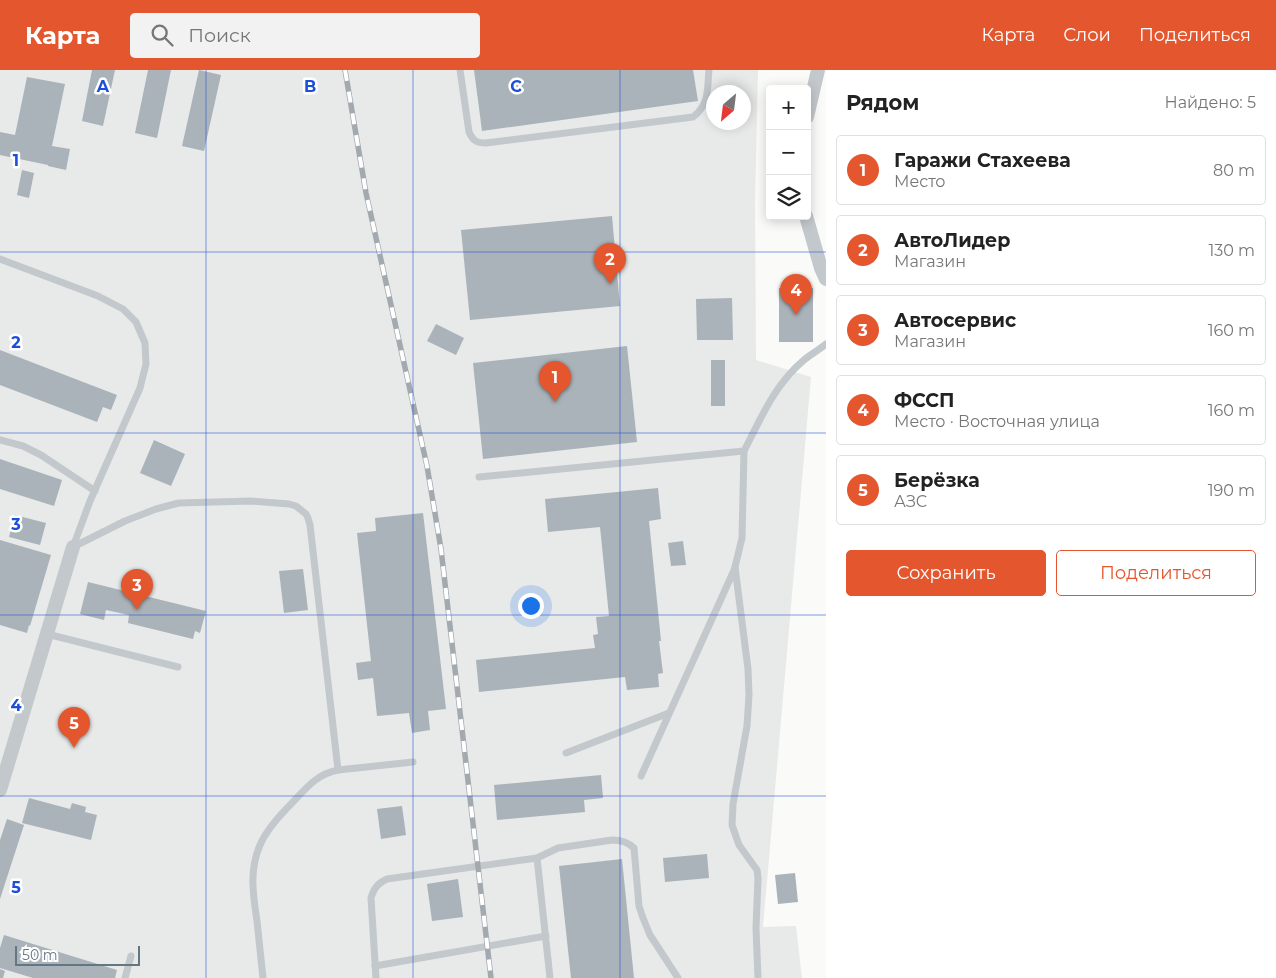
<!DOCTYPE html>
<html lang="ru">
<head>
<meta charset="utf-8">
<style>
	body { margin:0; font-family:Montserrat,sans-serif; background:#f2f2f2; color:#222 }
	.controls { position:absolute; right:15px; top:15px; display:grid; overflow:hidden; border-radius:5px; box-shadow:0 2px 12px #0003 }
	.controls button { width:45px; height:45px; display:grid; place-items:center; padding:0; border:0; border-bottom:1px solid #e0e0e0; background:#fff; color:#222; font:25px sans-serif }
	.compass { position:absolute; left:706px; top:15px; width:45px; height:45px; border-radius:50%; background:#fff; box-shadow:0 2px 12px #0003; rotate:208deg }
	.scale { position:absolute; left:15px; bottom:12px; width:125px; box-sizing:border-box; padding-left:5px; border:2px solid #657683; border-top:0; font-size:14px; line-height:18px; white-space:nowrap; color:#657683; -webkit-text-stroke:4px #fff; paint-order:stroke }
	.you { position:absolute; left:530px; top:535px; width:18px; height:18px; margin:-12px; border:4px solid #fff; border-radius:50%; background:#1a73e8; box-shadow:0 0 0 8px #1a73e833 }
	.badge { display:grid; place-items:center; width:32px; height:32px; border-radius:50%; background:#e4572e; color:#fff; font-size:16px; font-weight:700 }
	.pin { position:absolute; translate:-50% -41px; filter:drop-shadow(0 1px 2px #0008) }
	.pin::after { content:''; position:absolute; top:26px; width:18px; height:15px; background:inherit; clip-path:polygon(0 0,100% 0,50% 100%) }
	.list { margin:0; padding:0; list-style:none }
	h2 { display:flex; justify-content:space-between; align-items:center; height:65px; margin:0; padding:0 20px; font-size:21px }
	h2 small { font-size:16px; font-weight:400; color:#767676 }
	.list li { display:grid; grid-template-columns:32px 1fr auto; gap:15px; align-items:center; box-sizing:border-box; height:70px; margin:0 10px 10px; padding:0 10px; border:1px solid #e0e0e0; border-radius:5px }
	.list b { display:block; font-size:19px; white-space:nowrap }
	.list p { margin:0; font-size:16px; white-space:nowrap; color:#767676 }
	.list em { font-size:16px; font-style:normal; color:#767676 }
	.actions { display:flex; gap:10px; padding:15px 20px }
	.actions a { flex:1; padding:11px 0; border:1px solid #e4572e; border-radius:5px; text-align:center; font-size:18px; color:#e4572e }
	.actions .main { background:#e4572e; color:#fff }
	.icon { flex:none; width:28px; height:28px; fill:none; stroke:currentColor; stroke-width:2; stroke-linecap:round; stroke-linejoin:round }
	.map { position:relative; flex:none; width:826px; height:908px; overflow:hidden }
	header { display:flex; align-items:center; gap:30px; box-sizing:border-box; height:70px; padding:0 25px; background:#e4572e; color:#fff }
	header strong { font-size:24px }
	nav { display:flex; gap:28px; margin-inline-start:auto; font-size:18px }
	.search { width:350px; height:45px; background:#f2f2f2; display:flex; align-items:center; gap:12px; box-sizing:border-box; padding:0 18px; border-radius:5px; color:#767676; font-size:19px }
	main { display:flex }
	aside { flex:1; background:#fff }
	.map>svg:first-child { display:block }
	.built { fill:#e8e9e9; fill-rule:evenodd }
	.building { fill:#aab3b9 }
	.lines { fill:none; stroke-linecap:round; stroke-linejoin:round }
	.service { stroke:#c3c8cc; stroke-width:7 }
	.minor { stroke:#c3c8cc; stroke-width:14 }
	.rail-casing { stroke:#a2aab0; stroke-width:5.5 }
	.rail { stroke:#fff; stroke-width:4; stroke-dasharray:11; stroke-linecap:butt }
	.grid { fill:none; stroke:#1d4ed8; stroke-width:1; stroke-opacity:0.55 }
	.grid-label { font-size:16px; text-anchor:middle; font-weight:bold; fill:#1d4ed8; stroke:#fff; stroke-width:5; stroke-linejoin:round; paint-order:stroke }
</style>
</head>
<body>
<header>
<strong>Карта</strong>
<div class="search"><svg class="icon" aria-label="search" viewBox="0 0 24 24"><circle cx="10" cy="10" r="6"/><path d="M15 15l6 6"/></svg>Поиск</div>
<nav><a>Карта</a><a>Слои</a><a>Поделиться</a></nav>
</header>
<main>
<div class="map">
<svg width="826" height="908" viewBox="0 0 826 908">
	<rect width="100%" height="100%" fill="#fafaf8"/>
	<!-- built -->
	<path class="built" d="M0,0H758L755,134L756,290L811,307L763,857L796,856L802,908H0ZM714,22H744V52H714Z"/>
	<!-- building -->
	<g class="building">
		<polygon points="92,0 115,0 103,56 82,51"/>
		<polygon points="148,0 171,0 157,68 135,63"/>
		<polygon points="199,0 221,5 204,81 182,76"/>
		<polygon points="474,0 693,0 698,31 482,61"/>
		<polygon points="27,7 65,14 52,76 70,79 66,100 48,96 48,95 0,85 0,62 15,65"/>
		<polygon points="22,100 34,103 29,128 17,125"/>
		<polygon points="612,146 620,236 470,250 461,160"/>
		<rect x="779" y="218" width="34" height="54"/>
		<polygon points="732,228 733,270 697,270 696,229"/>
		<polygon points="436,254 464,268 456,285 427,271"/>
		<polygon points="627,276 637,372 483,389 473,293"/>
		<polygon points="0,280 117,325 111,340 103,337 97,352 0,315"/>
		<rect x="711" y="290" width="14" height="46"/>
		<polygon points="154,370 185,384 171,416 140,403"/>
		<polygon points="0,389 62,410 54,436 0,419"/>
		<polygon points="658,418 661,449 649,451 661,571 659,571 663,603 658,604 659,617 627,620 625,607 479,622 476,590 595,578 593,565 598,564 596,547 609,546 600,457 548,462 545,429"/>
		<polygon points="423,443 446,639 428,641 430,660 412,663 409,643 377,646 373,608 358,610 356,593 371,591 357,463 376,461 375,448"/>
		<polygon points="15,445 46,453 40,475 9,467"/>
		<polygon points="0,470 51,485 30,556 29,555 27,563 0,555"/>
		<polygon points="683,471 686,495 671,496 668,473"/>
		<polygon points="303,499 308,540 284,543 279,501"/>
		<polygon points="88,512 206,541 200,563 195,561 193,569 128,553 129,545 106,540 104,550 80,544"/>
		<polygon points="601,705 603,728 584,730 585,742 497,750 494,715"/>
		<polygon points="29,728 70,739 72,733 86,737 85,742 97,745 91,770 22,753"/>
		<polygon points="402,736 406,765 381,769 377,739"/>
		<polygon points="7,749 24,755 0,829 0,770"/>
		<polygon points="707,784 709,808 665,812 663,788"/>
		<polygon points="622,789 634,908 571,908 559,796"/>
		<polygon points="795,803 798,832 778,834 775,805"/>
		<polygon points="458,809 463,847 432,851 427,814"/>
		<polygon points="4,865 117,900 115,908 33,908 0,898 0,878"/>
		<polygon points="0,899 5,901 3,908 0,908"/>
	</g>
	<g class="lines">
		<!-- service -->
		<g class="service">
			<path d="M460,0L469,62C473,71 477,73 486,73L693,47C710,34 707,19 709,0"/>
			<polyline points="0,189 98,226 123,239 136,252 145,273 146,294 140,318 90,431 73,477"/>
			<polyline points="0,370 23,376 41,385 95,421"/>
			<polyline points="744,381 742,468 735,497 748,599 749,625 747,656 733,734 732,755 739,775 757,800 758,808 756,858 758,908"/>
			<path d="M479,407L744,381C761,348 775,314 804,290C811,284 819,280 826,274"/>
			<polyline points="73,477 125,451 156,439 179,433 251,431 289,434 296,436 306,444 308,448 310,455 338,700 413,692"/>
			<polyline points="47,564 178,597"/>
			<polyline points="566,683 669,643"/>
			<polyline points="641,706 735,498"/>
			<polyline points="537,788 550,908"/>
			<polyline points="375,896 546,866"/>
			<polyline points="125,908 131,886"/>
			<path d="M263,908C261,889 259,870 257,851C253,825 249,800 260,775C266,761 281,744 292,733C306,718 317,704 338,700"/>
			<path d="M376,908L371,828C374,818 378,813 387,809L537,788L558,778L612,770C621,770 628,772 634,778L639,836L643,848L650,865L678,908"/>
		</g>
		<!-- minor -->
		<g class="minor">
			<polyline points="807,47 818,0"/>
			<polyline points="806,146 821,198 826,209"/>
			<polyline points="0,720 73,477"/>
		</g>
		<!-- rail casing -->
		<g class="rail-casing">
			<polyline id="rail" points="345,0 366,123 427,396 441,479 491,908"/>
		</g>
		<!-- rail -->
		<use href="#rail" class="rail"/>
	</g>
	<!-- grid -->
	<path class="grid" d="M206,0V908M413,0V908M620,0V908M0,182H826M0,363H826M0,545H826M0,726H826"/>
	<g class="grid-label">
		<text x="103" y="22">A</text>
		<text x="310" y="22">B</text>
		<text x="516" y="22">C</text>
		<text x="16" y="96">1</text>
		<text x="16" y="278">2</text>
		<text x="16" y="460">3</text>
		<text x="16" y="641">4</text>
		<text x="16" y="823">5</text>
	</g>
</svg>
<div class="controls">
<button>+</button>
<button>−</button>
<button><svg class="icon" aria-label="layers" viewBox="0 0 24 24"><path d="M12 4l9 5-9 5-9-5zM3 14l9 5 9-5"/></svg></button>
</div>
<svg class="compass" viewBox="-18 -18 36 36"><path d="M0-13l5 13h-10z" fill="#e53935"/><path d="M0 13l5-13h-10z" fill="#767676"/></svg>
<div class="scale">50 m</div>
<div class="you"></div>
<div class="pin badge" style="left:555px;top:332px">1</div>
<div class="pin badge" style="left:610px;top:214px">2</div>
<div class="pin badge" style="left:137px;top:540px">3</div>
<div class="pin badge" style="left:796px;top:245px">4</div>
<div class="pin badge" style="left:74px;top:678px">5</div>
</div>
<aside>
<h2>Рядом<small>Найдено: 5</small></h2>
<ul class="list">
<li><span class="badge">1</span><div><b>Гаражи Стахеева</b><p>Место</p></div><em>80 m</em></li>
<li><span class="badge">2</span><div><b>АвтоЛидер</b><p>Магазин</p></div><em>130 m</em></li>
<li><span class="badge">3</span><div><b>Автосервис</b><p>Магазин</p></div><em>160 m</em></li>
<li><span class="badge">4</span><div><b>ФССП</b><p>Место · Восточная улица</p></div><em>160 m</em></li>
<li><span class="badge">5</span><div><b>Берёзка</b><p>АЗС</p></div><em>190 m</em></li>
</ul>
<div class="actions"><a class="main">Сохранить</a><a>Поделиться</a></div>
</aside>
</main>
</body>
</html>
